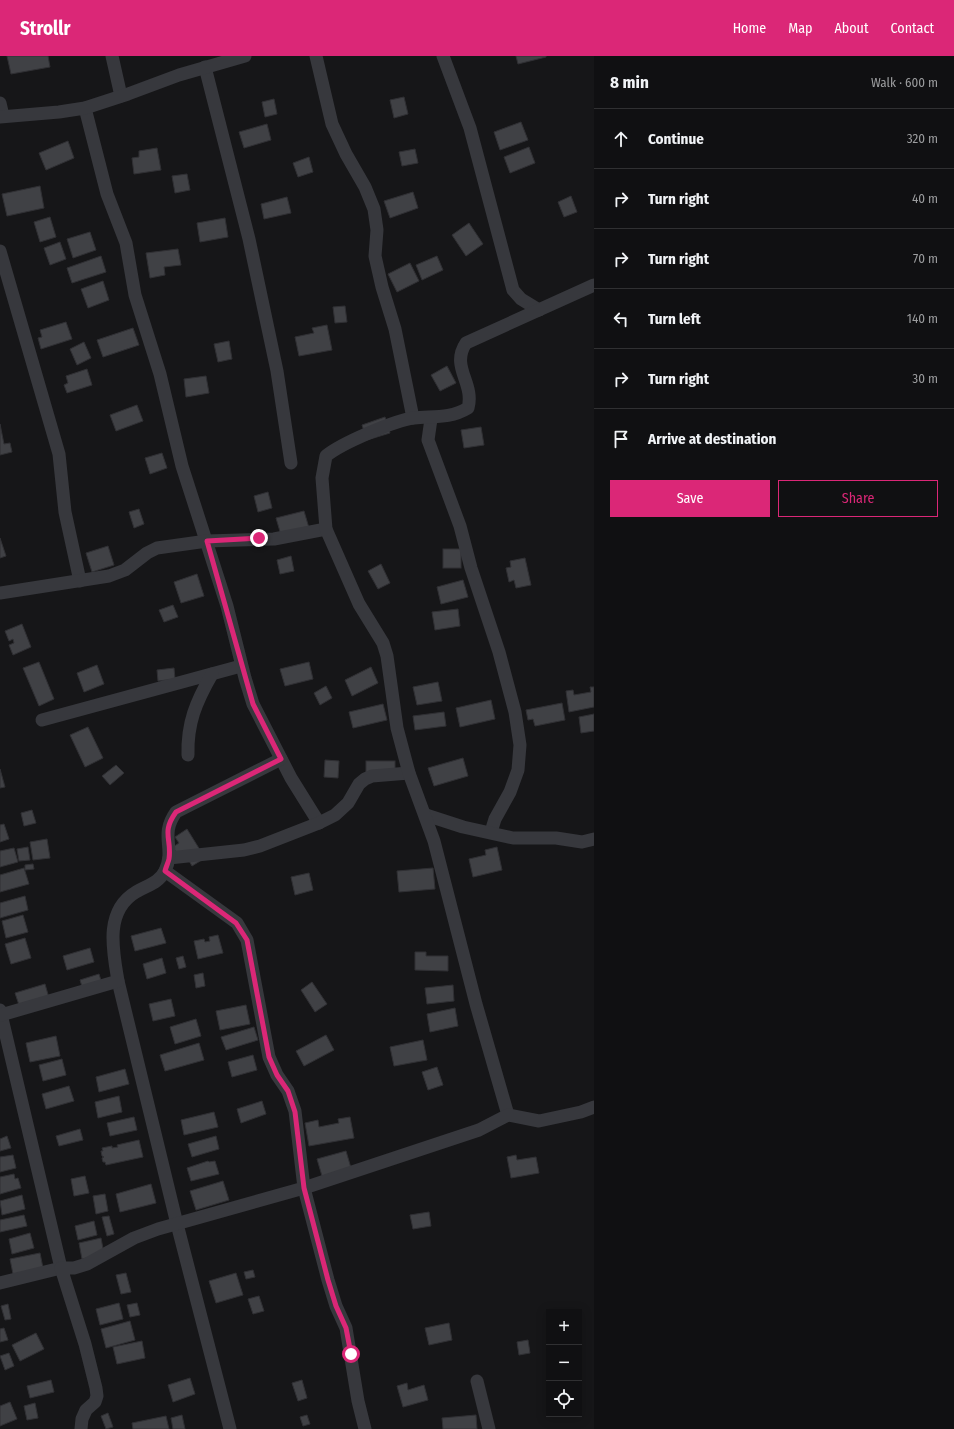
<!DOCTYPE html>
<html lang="en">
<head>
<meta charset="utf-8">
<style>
	body { margin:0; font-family:"Fira Sans Condensed",sans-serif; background:#1e1e20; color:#f1f3f6 }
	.controls { position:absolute; right:12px; bottom:12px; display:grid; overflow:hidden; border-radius:0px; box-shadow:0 2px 10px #0003 }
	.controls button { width:36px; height:36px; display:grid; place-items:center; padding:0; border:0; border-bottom:1px solid #303032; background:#101012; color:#f1f3f6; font:20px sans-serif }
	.stop { position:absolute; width:12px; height:12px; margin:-9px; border:3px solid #db2777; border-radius:50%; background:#fff }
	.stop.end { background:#db2777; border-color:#fff; box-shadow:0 1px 4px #0008 }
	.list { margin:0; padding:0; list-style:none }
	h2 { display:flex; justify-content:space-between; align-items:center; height:52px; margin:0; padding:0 16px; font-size:17px }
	h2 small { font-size:13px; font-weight:400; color:#9c9d9f }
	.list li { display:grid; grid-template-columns:26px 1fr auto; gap:12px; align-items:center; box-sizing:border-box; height:60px; padding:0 16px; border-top:1px solid #303032 }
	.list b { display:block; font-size:15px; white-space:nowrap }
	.list em { font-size:13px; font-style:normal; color:#9c9d9f }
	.actions { display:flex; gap:8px; padding:12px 16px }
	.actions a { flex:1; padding:9px 0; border:1px solid #db2777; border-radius:0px; text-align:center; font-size:14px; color:#db2777 }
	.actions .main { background:#db2777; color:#fff }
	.icon { flex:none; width:22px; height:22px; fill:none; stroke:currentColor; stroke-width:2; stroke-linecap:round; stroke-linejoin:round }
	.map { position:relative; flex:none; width:594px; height:1373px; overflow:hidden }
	header { display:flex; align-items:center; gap:24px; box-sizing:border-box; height:56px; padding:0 20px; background:#db2777; color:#fff }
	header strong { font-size:19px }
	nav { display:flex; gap:22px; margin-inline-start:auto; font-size:14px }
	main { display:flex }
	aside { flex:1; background:#101012 }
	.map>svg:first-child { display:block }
	.building { fill:#404145; stroke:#303034 }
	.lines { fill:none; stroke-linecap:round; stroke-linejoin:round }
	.minor { stroke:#37383d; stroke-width:13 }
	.route { stroke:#db2777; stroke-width:5 }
</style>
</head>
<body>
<header>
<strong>Strollr</strong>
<nav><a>Home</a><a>Map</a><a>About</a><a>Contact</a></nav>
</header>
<main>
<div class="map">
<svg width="594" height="1373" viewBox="0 0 594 1373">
	<rect width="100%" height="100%" fill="#161618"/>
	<!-- building -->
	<g class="building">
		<polygon points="7,0 48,0 50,11 11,18"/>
		<polygon points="516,0 546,0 546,1 518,8"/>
		<polygon points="404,41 408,58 394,62 390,44"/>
		<polygon points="274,43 277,58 265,61 262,46"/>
		<polygon points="521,66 528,84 500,94 494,76"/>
		<polygon points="267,68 271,84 244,92 239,76"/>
		<polygon points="68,85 74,102 46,114 39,97"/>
		<polygon points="529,91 535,107 510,117 504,101"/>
		<polygon points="157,92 161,114 134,118 132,102 139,101 139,95"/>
		<polygon points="415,93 418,107 402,110 399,96"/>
		<polygon points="309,101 313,116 298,121 293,107"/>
		<polygon points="187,118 190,134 175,137 172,120"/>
		<polygon points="40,130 44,152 7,160 2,138"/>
		<polygon points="413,136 418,152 390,162 384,145"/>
		<polygon points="571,140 577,156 564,161 558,146"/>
		<polygon points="287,141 291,157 264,163 261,148"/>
		<polygon points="50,161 56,181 40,186 34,166"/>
		<polygon points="225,162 228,181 200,186 197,167"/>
		<polygon points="469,167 483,188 466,200 452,179"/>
		<polygon points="90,176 96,194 73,202 67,183"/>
		<polygon points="60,186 66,203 50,209 44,192"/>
		<polygon points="178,193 181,209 164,211 165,219 150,222 146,197"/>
		<polygon points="101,200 106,216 72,227 67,212"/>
		<polygon points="437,200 443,214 422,224 416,209"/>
		<polygon points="410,207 419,225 397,236 388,218"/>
		<polygon points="103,225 109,244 88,252 81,233"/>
		<polygon points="345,250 347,266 335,267 333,251"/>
		<polygon points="66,266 72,283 41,293 38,282 42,281 40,274"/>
		<polygon points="327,269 332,294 299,300 295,281 314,277 312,272"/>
		<polygon points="133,272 139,289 103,301 97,284"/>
		<polygon points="229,285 232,303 218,306 214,288"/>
		<polygon points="84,286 91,302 77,309 70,293"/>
		<polygon points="447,310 456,327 440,335 431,319"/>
		<polygon points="87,313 92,329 67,337 64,329 68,327 66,320"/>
		<polygon points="206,320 209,337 186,341 184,323"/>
		<polygon points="137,349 143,365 116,375 110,359"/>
		<polygon points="385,361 390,377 367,384 362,369"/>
		<polygon points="0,368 4,388 10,387 12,396 0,399"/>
		<polygon points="481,371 484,389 464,392 461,374"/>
		<polygon points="162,397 167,412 150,418 145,402"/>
		<polygon points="268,436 272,452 258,456 254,440"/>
		<polygon points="139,453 144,468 134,472 129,456"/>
		<polygon points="304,455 309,472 281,479 276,462"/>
		<polygon points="0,482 6,500 0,502"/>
		<polygon points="108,490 114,509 92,516 86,497"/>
		<rect x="443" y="493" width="18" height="19"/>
		<polygon points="291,500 294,515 280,518 277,504"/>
		<polygon points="525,502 531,529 516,532 514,524 509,526 506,512 511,511 510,505"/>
		<polygon points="381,508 390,527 378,533 368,515"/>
		<polygon points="197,518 204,540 181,547 174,526"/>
		<polygon points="463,524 468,541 441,548 437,531"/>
		<polygon points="173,549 178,561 164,566 159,554"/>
		<polygon points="458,553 460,570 435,574 432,556"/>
		<polygon points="22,568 31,591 13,599 9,589 14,587 13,583 9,585 5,575"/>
		<polygon points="39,606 54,643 39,650 23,612"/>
		<polygon points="309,606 313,623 285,630 280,613"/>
		<polygon points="97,609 104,628 84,636 77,617"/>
		<polygon points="371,611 378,627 352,640 345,624"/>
		<polygon points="174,612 175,623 158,625 157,614"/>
		<polygon points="438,626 442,645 417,649 413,631"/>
		<polygon points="326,630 332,642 320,649 314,637"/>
		<polygon points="590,631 594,631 594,651 569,656 566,635 573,634 574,639 591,636"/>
		<polygon points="491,644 495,663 460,671 456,652"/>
		<polygon points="562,647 565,664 535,670 533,663 528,664 526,654"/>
		<polygon points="383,648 387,664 353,672 349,656"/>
		<polygon points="444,656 446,670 415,674 413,660"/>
		<polygon points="594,658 594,675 581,677 579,661"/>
		<polygon points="88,671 103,702 85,711 70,679"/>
		<polygon points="463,702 468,720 434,730 428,712"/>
		<polygon points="325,704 339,705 338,722 324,721"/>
		<rect x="366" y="705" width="29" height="15"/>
		<polygon points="116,709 124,717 110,729 102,720"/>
		<polygon points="0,713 5,731 0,732"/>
		<polygon points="32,754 36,767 24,770 21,757"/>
		<polygon points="4,768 9,783 0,786 0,769"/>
		<polygon points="187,773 205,802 192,810 188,803 182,806 173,791 179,787 175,781"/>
		<polygon points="47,783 50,802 33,804 30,786"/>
		<polygon points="28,791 30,804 19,805 17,793"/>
		<polygon points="497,791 502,814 473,821 469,803 486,799 485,794"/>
		<polygon points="14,792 18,806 0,811 0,795"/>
		<polygon points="33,808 34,813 25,814 25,809"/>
		<polygon points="24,812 29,828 0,836 0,819"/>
		<polygon points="433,812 435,833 399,836 397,815"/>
		<polygon points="309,817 313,834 295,839 291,821"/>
		<polygon points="25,840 28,854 0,862 0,847"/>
		<polygon points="23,859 28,876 6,882 2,865"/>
		<polygon points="161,872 166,887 135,895 131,880"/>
		<polygon points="218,879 223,897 198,903 194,885 204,883 205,886 210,885 209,881"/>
		<polygon points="25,882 31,902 11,908 5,888"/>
		<polygon points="90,892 94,906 67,914 63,900"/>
		<polygon points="415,896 426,896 426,900 448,900 448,915 415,914"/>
		<polygon points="183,900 186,911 179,913 176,902"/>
		<polygon points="162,902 166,917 147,923 143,908"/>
		<polygon points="203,917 205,930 196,932 194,919"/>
		<polygon points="99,918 103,931 84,937 80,924"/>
		<polygon points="312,926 327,948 315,956 301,934"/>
		<polygon points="45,928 49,942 20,952 15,937"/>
		<polygon points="453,929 454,945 427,948 425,932"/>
		<polygon points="171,943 175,960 153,965 149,948"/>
		<polygon points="246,949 250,968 220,974 216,955"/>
		<polygon points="455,952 458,970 430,976 427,958"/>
		<polygon points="196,963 201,980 175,988 170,971"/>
		<polygon points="254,971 258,984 226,994 221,981"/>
		<polygon points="326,979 334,994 304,1010 296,995"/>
		<polygon points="56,980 60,1000 30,1006 26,987"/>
		<polygon points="423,984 427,1004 394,1010 390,991"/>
		<polygon points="199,987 204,1004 165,1015 160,999"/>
		<polygon points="253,999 257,1014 232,1021 228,1006"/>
		<polygon points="62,1003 66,1019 43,1025 39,1009"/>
		<polygon points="437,1011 443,1029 428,1034 422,1016"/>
		<polygon points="125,1013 129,1028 99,1036 96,1021"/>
		<polygon points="69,1030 74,1045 46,1053 42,1038"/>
		<polygon points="119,1040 122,1056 98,1062 95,1046"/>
		<polygon points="262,1045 266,1058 241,1067 237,1053"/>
		<polygon points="214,1056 218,1071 184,1079 181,1064"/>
		<polygon points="134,1061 137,1074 110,1080 107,1067"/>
		<polygon points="350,1061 354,1082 309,1090 305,1067 318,1064 319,1071 339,1067 338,1063"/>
		<polygon points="80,1073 83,1084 59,1090 56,1080"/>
		<polygon points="7,1080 11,1092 0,1095 0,1083"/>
		<polygon points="216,1080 219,1093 192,1101 188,1088"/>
		<polygon points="139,1084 143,1101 106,1109 105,1106 103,1106 102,1102 104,1101 102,1100 101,1095 103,1095 102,1092 112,1090 112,1092 118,1091 117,1089"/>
		<polygon points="346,1095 351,1112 322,1120 317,1103"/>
		<polygon points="13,1099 16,1112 0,1116 0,1101"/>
		<polygon points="516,1099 517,1104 536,1101 539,1117 511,1122 507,1101"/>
		<polygon points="208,1105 209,1106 215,1105 219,1118 191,1125 187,1112"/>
		<polygon points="14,1118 15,1123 18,1122 21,1132 0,1138 0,1121"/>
		<polygon points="85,1120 89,1137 74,1140 71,1123"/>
		<polygon points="223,1125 229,1144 196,1154 190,1135"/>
		<polygon points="151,1128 156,1147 120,1156 116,1138"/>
		<polygon points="105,1138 108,1155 96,1158 93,1140"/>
		<polygon points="22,1139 25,1153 2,1159 0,1145"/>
		<polygon points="429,1156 431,1170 413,1173 410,1159"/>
		<polygon points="24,1159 27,1170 0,1176 0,1164"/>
		<polygon points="109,1160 114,1178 107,1180 102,1161"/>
		<polygon points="94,1165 97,1179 78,1184 75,1170"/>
		<polygon points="30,1177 34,1192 12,1198 9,1183"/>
		<polygon points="101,1182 104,1198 82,1203 79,1187"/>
		<polygon points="40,1197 43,1212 13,1218 10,1203"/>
		<polygon points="253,1214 255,1221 246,1223 244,1216"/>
		<polygon points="126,1217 131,1236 121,1238 116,1219"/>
		<polygon points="236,1217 243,1239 216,1247 209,1225"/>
		<polygon points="259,1240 264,1255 253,1258 248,1243"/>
		<polygon points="119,1247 123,1263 100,1269 96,1253"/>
		<polygon points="137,1247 140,1259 130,1261 127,1249"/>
		<polygon points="8,1248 11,1263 5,1264 1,1250"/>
		<polygon points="130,1265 135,1284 106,1292 101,1273"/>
		<polygon points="449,1267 452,1284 429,1289 425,1272"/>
		<polygon points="4,1272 8,1284 0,1286 0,1273"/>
		<polygon points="36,1277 44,1293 20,1305 12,1289"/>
		<polygon points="528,1284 530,1297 519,1299 517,1286"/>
		<polygon points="142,1285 145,1302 117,1308 113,1291"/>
		<polygon points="9,1297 14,1310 5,1314 0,1300"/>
		<polygon points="190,1322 195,1338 173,1346 168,1329"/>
		<polygon points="51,1324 54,1336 30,1342 27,1330"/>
		<polygon points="302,1324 307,1342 298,1345 292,1327"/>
		<polygon points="407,1327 408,1334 424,1329 428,1344 403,1351 397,1330"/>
		<polygon points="10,1346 17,1363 0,1370 0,1350"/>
		<polygon points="35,1347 38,1362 27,1364 24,1350"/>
		<polygon points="108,1357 113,1371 106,1373 101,1360"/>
		<polygon points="182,1359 185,1373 173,1373 171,1362"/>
		<polygon points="307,1359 310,1368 303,1370 300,1361"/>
		<polygon points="476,1359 477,1373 443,1373 442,1362"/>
		<polygon points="166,1360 169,1373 133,1373 132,1367"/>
	</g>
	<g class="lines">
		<!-- minor -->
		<g class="minor">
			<polyline points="112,0 121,40"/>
			<polyline points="316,0 332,68 346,98 365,131 374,153 377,174 375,200 382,231 395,273 413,362"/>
			<polyline points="443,0 470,72 513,234 521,243 539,254"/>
			<polyline points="205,11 249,183 277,315 291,407"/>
			<polyline points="0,47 3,60"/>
			<polyline points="85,52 107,138 126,187 135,239 160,318 182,410 227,550 245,622 253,648 291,722 319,767"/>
			<polyline points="0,61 59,56 85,52 128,38 179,19 245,0"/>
			<polyline points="0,195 59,398 65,456 80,525"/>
			<polyline points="431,363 428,384 460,470 471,512 499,596 515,656 520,689 518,714 510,736 495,763 491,776"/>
			<polyline points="0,537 109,520 125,514 147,497 157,492 207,485 274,483 326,473"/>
			<polyline points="42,664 241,610"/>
			<path d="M188,699C187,667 196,646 212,618"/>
			<polyline points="426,759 463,771 513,782 556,782 582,786 594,783"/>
			<polyline points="169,802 244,794 260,790 319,767 335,759 348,747 359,728 365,723 372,720 409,717"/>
			<polyline points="165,815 237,867 247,884 269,1001 277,1019 288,1035 295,1055 304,1132 328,1224 336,1250 346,1272 358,1345 365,1373"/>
			<polyline points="118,925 177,1168 230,1373"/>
			<polyline points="0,954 61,1212 0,1227"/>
			<path d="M1,959L118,925C113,895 104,855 136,836C147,829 158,828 165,815C176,792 159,780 176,756L281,703"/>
			<path d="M508,1059L476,948L434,785L409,717L397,672L387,600L383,587L359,548L326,473L322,422L326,400C340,388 395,364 414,362C432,360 450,363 468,352C475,327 450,311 466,287L594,229"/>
			<polyline points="477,1325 489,1373"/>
			<polyline points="81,1373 82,1363 86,1354 95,1346 97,1340 96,1332 85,1288 61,1212 74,1212 87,1208 134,1182 158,1173 304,1132 479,1074 508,1059 539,1065 581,1056 594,1051"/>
		</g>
	</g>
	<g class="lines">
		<!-- route -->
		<path class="route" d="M259,482L207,485L253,648L281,703L176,756C161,777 172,782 169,803C168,807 166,811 165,815L236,867L247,884L269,1001L277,1019L288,1035L295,1056L304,1132L328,1224L336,1250L346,1272L351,1298"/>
	</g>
</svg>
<div class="controls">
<button>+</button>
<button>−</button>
<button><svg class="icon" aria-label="locate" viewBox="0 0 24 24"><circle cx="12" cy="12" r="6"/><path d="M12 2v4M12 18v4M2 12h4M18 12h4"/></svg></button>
</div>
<div class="stop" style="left:351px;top:1298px"></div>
<div class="stop end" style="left:259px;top:482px"></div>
</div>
<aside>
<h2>8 min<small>Walk · 600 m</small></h2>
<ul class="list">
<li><svg class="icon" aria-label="ahead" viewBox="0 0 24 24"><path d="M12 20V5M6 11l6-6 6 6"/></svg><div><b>Continue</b></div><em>320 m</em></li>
<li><svg class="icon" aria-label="right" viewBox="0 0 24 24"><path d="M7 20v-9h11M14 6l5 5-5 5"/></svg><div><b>Turn right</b></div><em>40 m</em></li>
<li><svg class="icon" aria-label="right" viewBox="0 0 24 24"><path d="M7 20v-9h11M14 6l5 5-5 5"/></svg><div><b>Turn right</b></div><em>70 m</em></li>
<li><svg class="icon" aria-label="left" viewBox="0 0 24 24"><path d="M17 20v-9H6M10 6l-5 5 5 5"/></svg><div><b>Turn left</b></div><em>140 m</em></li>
<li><svg class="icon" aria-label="right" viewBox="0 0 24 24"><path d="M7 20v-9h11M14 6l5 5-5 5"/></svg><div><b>Turn right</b></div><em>30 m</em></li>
<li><svg class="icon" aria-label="arrive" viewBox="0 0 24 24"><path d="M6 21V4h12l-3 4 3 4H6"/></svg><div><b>Arrive at destination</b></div></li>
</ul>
<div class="actions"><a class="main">Save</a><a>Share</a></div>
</aside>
</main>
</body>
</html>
